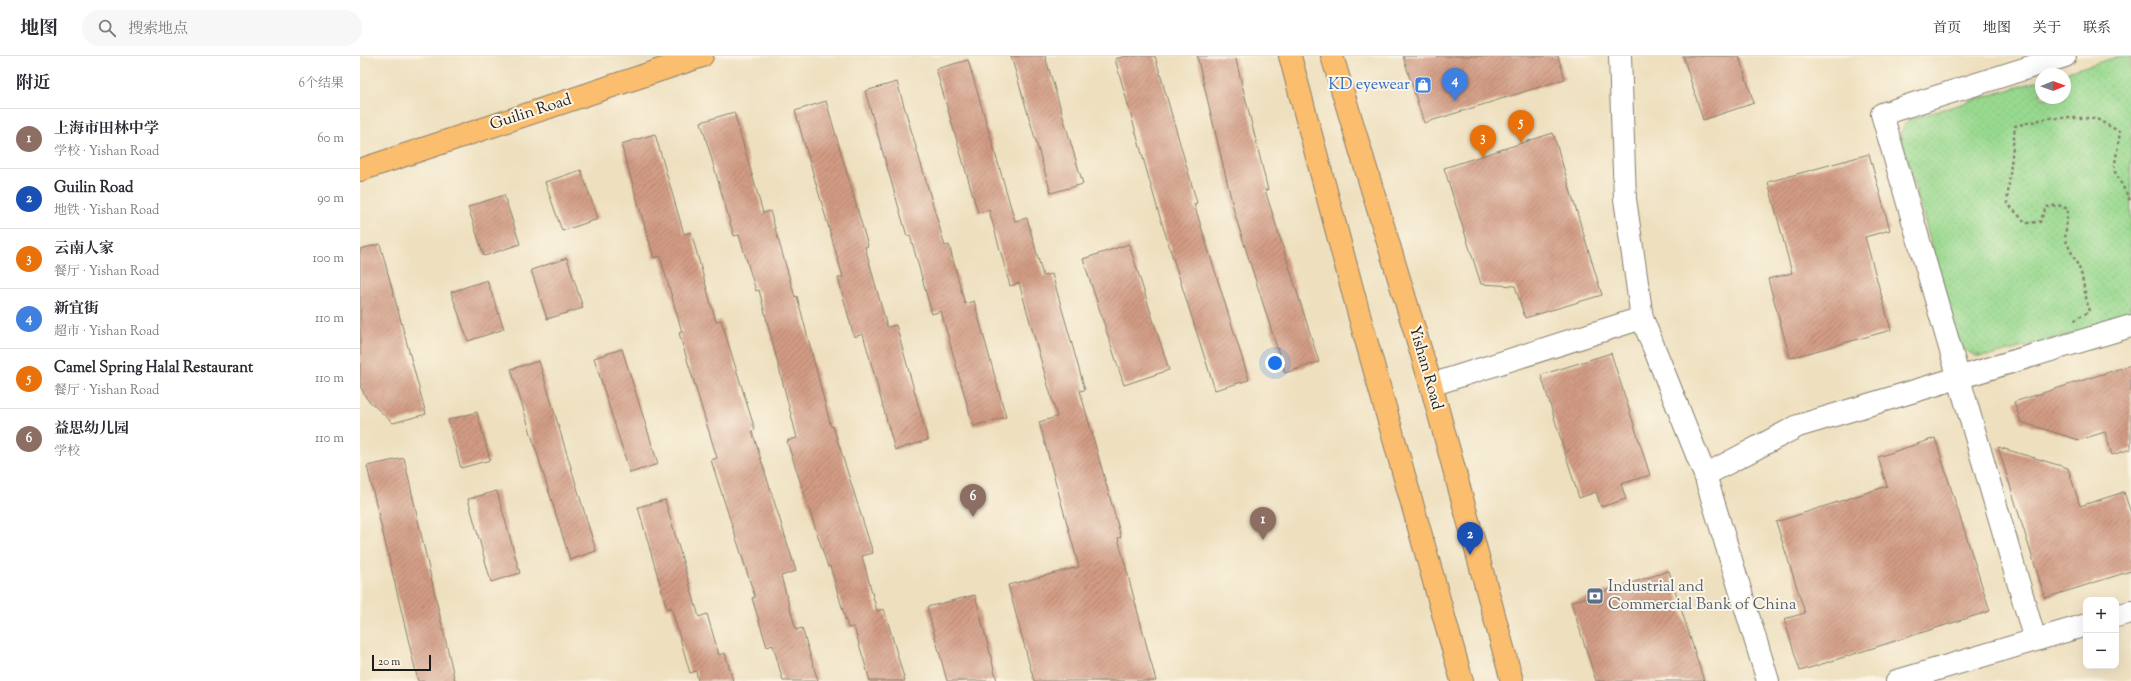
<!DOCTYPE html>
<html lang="zh">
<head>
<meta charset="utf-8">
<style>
	body { margin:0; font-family:"Sorts Mill Goudy","Noto Serif SC",serif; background:#f7f7f7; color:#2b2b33 }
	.controls { position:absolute; right:12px; bottom:12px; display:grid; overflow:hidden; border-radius:8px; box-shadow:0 4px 16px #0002 }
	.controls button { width:36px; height:36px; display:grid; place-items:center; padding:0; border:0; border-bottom:1px solid #e1e1e2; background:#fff; color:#2b2b33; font:20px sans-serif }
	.compass { position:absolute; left:1675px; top:12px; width:36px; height:36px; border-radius:50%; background:#fff; box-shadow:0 4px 16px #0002; rotate:89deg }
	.scale { position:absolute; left:12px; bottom:10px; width:59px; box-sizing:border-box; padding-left:4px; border:2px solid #1c1c1c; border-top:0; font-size:11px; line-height:14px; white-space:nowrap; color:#1c1c1c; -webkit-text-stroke:3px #fcf5e5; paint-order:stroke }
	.you { position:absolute; left:915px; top:307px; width:14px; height:14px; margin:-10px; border:3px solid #fff; border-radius:50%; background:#1a73e8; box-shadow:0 0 0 6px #1a73e833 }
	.badge { display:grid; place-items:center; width:26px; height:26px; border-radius:50%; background:#0b8043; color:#fff; font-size:13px; font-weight:700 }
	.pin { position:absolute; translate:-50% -33px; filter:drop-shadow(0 1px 2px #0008) }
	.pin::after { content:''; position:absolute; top:21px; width:14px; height:12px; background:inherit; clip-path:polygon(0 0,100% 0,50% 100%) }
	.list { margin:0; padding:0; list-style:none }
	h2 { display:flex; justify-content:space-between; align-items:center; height:52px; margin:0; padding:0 16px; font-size:17px }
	h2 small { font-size:13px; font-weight:400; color:#7c7c81 }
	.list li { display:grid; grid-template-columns:26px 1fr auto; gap:12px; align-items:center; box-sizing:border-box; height:60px; padding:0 16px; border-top:1px solid #e1e1e2 }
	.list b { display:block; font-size:15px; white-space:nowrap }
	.list p { margin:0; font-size:13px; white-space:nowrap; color:#7c7c81 }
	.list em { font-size:13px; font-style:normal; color:#7c7c81 }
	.icon { flex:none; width:22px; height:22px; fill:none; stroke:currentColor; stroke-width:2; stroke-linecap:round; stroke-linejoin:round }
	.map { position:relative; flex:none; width:1771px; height:625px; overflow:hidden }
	header { display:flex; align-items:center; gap:24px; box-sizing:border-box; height:56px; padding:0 20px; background:#fff; border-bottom:1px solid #e1e1e2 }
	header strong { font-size:19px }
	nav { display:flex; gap:22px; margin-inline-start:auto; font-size:14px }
	.search { width:280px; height:36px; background:#f7f7f7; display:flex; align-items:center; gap:10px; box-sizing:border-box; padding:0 14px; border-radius:22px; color:#7c7c81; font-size:15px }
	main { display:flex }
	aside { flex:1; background:#fff }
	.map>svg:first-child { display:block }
	.park { fill:url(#park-dots); stroke:#5a7a56 }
	.building { fill:url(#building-hatch) }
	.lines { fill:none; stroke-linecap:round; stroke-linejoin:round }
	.minor-casing { stroke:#857e6e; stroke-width:24 }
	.major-casing { stroke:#857e6e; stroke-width:24 }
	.path { stroke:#857e6e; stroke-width:2.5; stroke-dasharray:3 3; stroke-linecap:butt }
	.minor { stroke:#fff; stroke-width:22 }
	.major { stroke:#fbbd6e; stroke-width:22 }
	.labels { text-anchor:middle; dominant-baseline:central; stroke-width:4; stroke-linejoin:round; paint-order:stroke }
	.shop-label { font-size:16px; fill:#366cbe; stroke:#fcf5e5; text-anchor:end }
	.street-label { font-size:16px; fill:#1c1c1c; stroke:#fcf5e5 }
	.service-label { font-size:16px; fill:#4e5e75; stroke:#fcf5e5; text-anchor:start }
</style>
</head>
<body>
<header>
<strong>地图</strong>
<div class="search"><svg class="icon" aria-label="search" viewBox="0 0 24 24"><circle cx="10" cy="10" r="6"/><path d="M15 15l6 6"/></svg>搜索地点</div>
<nav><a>首页</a><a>地图</a><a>关于</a><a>联系</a></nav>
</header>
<main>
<aside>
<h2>附近<small>6个结果</small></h2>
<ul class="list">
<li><span class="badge" style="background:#8d6e63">1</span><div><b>上海市田林中学</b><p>学校 · Yishan Road</p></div><em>60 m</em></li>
<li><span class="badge" style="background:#1a4fb4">2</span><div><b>Guilin Road</b><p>地铁 · Yishan Road</p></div><em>90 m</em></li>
<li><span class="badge" style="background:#e8710a">3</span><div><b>云南人家</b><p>餐厅 · Yishan Road</p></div><em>100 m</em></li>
<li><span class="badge" style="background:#3f7fe0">4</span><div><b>新宜街</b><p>超市 · Yishan Road</p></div><em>110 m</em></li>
<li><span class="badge" style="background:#e8710a">5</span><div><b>Camel Spring Halal Restaurant</b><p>餐厅 · Yishan Road</p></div><em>110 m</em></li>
<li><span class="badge" style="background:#8d6e63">6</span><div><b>益思幼儿园</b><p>学校</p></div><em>110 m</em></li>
</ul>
</aside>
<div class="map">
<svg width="1771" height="625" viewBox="0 0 1771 625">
	<defs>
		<pattern id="park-dots" width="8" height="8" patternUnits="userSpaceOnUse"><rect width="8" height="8" fill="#98d98f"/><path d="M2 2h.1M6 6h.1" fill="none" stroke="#82ba7b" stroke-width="1.8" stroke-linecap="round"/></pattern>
		<pattern id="building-hatch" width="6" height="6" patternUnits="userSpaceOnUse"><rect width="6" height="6" fill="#d29b84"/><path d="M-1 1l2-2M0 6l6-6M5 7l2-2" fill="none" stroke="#aa7e6b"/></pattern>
	</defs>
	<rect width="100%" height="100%" fill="#fcf5e5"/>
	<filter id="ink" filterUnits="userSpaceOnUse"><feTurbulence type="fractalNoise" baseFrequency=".025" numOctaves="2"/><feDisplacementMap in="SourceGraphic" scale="8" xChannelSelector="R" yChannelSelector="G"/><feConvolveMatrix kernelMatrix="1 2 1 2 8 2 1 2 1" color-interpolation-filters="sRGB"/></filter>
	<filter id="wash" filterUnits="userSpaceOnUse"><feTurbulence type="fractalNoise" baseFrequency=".012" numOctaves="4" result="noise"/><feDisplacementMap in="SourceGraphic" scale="16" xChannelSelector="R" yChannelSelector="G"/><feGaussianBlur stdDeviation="0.9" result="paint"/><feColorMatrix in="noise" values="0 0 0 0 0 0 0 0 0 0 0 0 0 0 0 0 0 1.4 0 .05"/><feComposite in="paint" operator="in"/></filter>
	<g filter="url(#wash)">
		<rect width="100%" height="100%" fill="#eee0bf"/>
		<!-- park -->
		<polygon class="park" points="1760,0 1771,1 1771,262 1630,300 1616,300 1600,291 1540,77 1548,64 1681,24 1681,42 1705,42 1705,18 1700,18"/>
		<g id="blocks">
			<!-- building -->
			<g class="building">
				<polygon points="651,0 685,0 723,128 691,137"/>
				<polygon points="766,0 795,0 837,147 834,148 889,324 855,334 799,158 755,3"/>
				<polygon points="837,0 875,0 908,134 905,134 959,306 925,317 875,159"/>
				<polygon points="1043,0 1198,0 1205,23 1064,67"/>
				<polygon points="1323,0 1379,0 1394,47 1343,64"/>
				<polygon points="608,4 655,165 667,162 683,220 692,218 725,334 720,335 761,481 758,482 796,625 674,625 648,529 719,511 679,366 697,361 659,227 650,230 629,154 618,157 576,13"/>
				<polygon points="537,26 585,190 589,189 605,248 614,245 646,361 613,370 581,255 572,258 550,179 547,180 505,35"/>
				<polygon points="466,45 508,190 505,191 527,271 536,269 568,384 535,394 503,278 494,281 478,222 483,221 435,55"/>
				<polygon points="374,56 403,157 410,155 435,241 437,240 471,371 473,370 513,497 502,500 517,555 524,553 545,625 510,625 494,571 488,572 470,510 468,511 427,385 437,382 399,234 396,235 379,179 374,180 341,66"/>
				<polygon points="1193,77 1242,239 1165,262 1155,230 1121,228 1084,112"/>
				<polygon points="295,78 324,178 331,176 356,266 361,264 395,374 392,375 436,515 421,520 436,574 442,572 458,625 423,625 413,589 407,591 392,542 395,541 351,404 357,402 319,277 322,276 300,200 294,202 261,88"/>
				<polygon points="1509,98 1530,174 1505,181 1531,274 1430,302 1408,223 1432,217 1408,126"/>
				<polygon points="221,114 238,163 202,175 185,126"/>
				<polygon points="144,139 160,188 124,200 108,151"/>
				<polygon points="20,188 66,358 33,367 7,343 0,330 0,193"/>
				<polygon points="769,188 809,314 764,329 723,203"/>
				<polygon points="207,202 223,252 187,263 171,214"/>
				<polygon points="127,224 144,273 108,285 91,236"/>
				<polygon points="262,293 298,408 270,417 234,302"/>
				<polygon points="1251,297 1290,419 1261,428 1266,443 1241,451 1236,436 1219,442 1181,319"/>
				<polygon points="179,305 236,495 210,504 151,313"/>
				<polygon points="1771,309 1771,393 1752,399 1745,376 1719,384 1661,366 1654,346"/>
				<polygon points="117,356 130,404 101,412 88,364"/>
				<polygon points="1575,382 1630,555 1440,615 1424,563 1445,557 1416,466 1527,430 1518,401"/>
				<polygon points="1638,391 1708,412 1720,450 1764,436 1771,457 1771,515 1685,542"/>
				<polygon points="44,402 69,513 95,625 58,625 7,410"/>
				<polygon points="137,435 160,517 131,526 108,443"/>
				<polygon points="305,444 339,561 347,558 359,599 365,597 373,625 338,625 336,615 330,617 311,551 307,553 278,451"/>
				<polygon points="1309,515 1344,625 1236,625 1211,546"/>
				<polygon points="615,539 637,625 587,625 567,551"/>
			</g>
		</g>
	</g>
	<g filter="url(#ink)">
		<use href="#blocks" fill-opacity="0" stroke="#857e6e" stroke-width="1"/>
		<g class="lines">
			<!-- minor casing -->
			<g class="minor-casing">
				<g id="minor">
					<polyline points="1260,0 1265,143 1282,262 1345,419 1408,625"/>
					<polyline points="1071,329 1282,262"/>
					<polyline points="1345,419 1438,370 1771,270"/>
					<polyline points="1756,560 1771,556"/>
					<polyline points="1675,584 1522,58 1705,0"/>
					<polyline points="1537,625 1726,569"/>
				</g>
			</g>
			<!-- major casing -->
			<g class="major-casing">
				<g id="major">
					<polyline points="930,0 1001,266 1102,625"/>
					<polyline points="972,0 1071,329 1152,625"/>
					<polyline points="0,114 342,0"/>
				</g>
			</g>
			<!-- path -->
			<polyline class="path" points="1715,265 1717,262 1729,256 1721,216 1705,183 1708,153 1698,149 1686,151 1680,166 1666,167 1647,147 1655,70 1688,62 1735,62 1760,76 1754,114 1771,146"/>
			<!-- minor -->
			<use href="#minor" class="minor"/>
			<!-- major -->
			<use href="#major" class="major"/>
		</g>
	</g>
	<!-- icons -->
	<defs>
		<g id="shop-square" transform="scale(0.9)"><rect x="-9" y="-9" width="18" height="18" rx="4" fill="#3f7fe0" stroke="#fcf5e5"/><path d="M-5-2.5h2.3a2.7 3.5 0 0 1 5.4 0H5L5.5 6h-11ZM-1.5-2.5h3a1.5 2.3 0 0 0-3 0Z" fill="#fff"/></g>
		<g id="bank-square" transform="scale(0.9)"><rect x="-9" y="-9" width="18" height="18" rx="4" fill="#5c6f8a" stroke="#fcf5e5"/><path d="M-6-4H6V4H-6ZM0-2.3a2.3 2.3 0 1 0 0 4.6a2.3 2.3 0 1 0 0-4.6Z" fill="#fff"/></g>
	</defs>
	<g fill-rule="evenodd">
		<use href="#shop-square" x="1063" y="29"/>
		<use href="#bank-square" x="1235" y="540"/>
	</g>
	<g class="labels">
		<!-- shop labels -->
		<g class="shop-label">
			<text x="1050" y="29">KD eyewear</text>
		</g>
		<!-- street labels -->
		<g class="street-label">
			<text transform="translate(171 57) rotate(-18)">Guilin Road</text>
			<text transform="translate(1065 312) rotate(74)">Yishan Road</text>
		</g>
		<!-- service labels -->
		<g class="service-label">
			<text x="1248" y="531">Industrial and<tspan x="1248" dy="18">Commercial Bank of China</tspan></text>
		</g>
	</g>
</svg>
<div class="controls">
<button>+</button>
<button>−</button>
</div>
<svg class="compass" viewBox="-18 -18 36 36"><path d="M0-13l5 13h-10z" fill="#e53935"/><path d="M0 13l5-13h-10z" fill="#7c7c81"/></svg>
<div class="scale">20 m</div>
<div class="you"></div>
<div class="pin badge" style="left:903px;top:484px;background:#8d6e63">1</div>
<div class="pin badge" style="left:1110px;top:499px;background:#1a4fb4">2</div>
<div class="pin badge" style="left:1123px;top:102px;background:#e8710a">3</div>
<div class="pin badge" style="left:1095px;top:45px;background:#3f7fe0">4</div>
<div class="pin badge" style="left:1161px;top:87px;background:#e8710a">5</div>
<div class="pin badge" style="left:613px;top:461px;background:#8d6e63">6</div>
</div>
</main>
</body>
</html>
